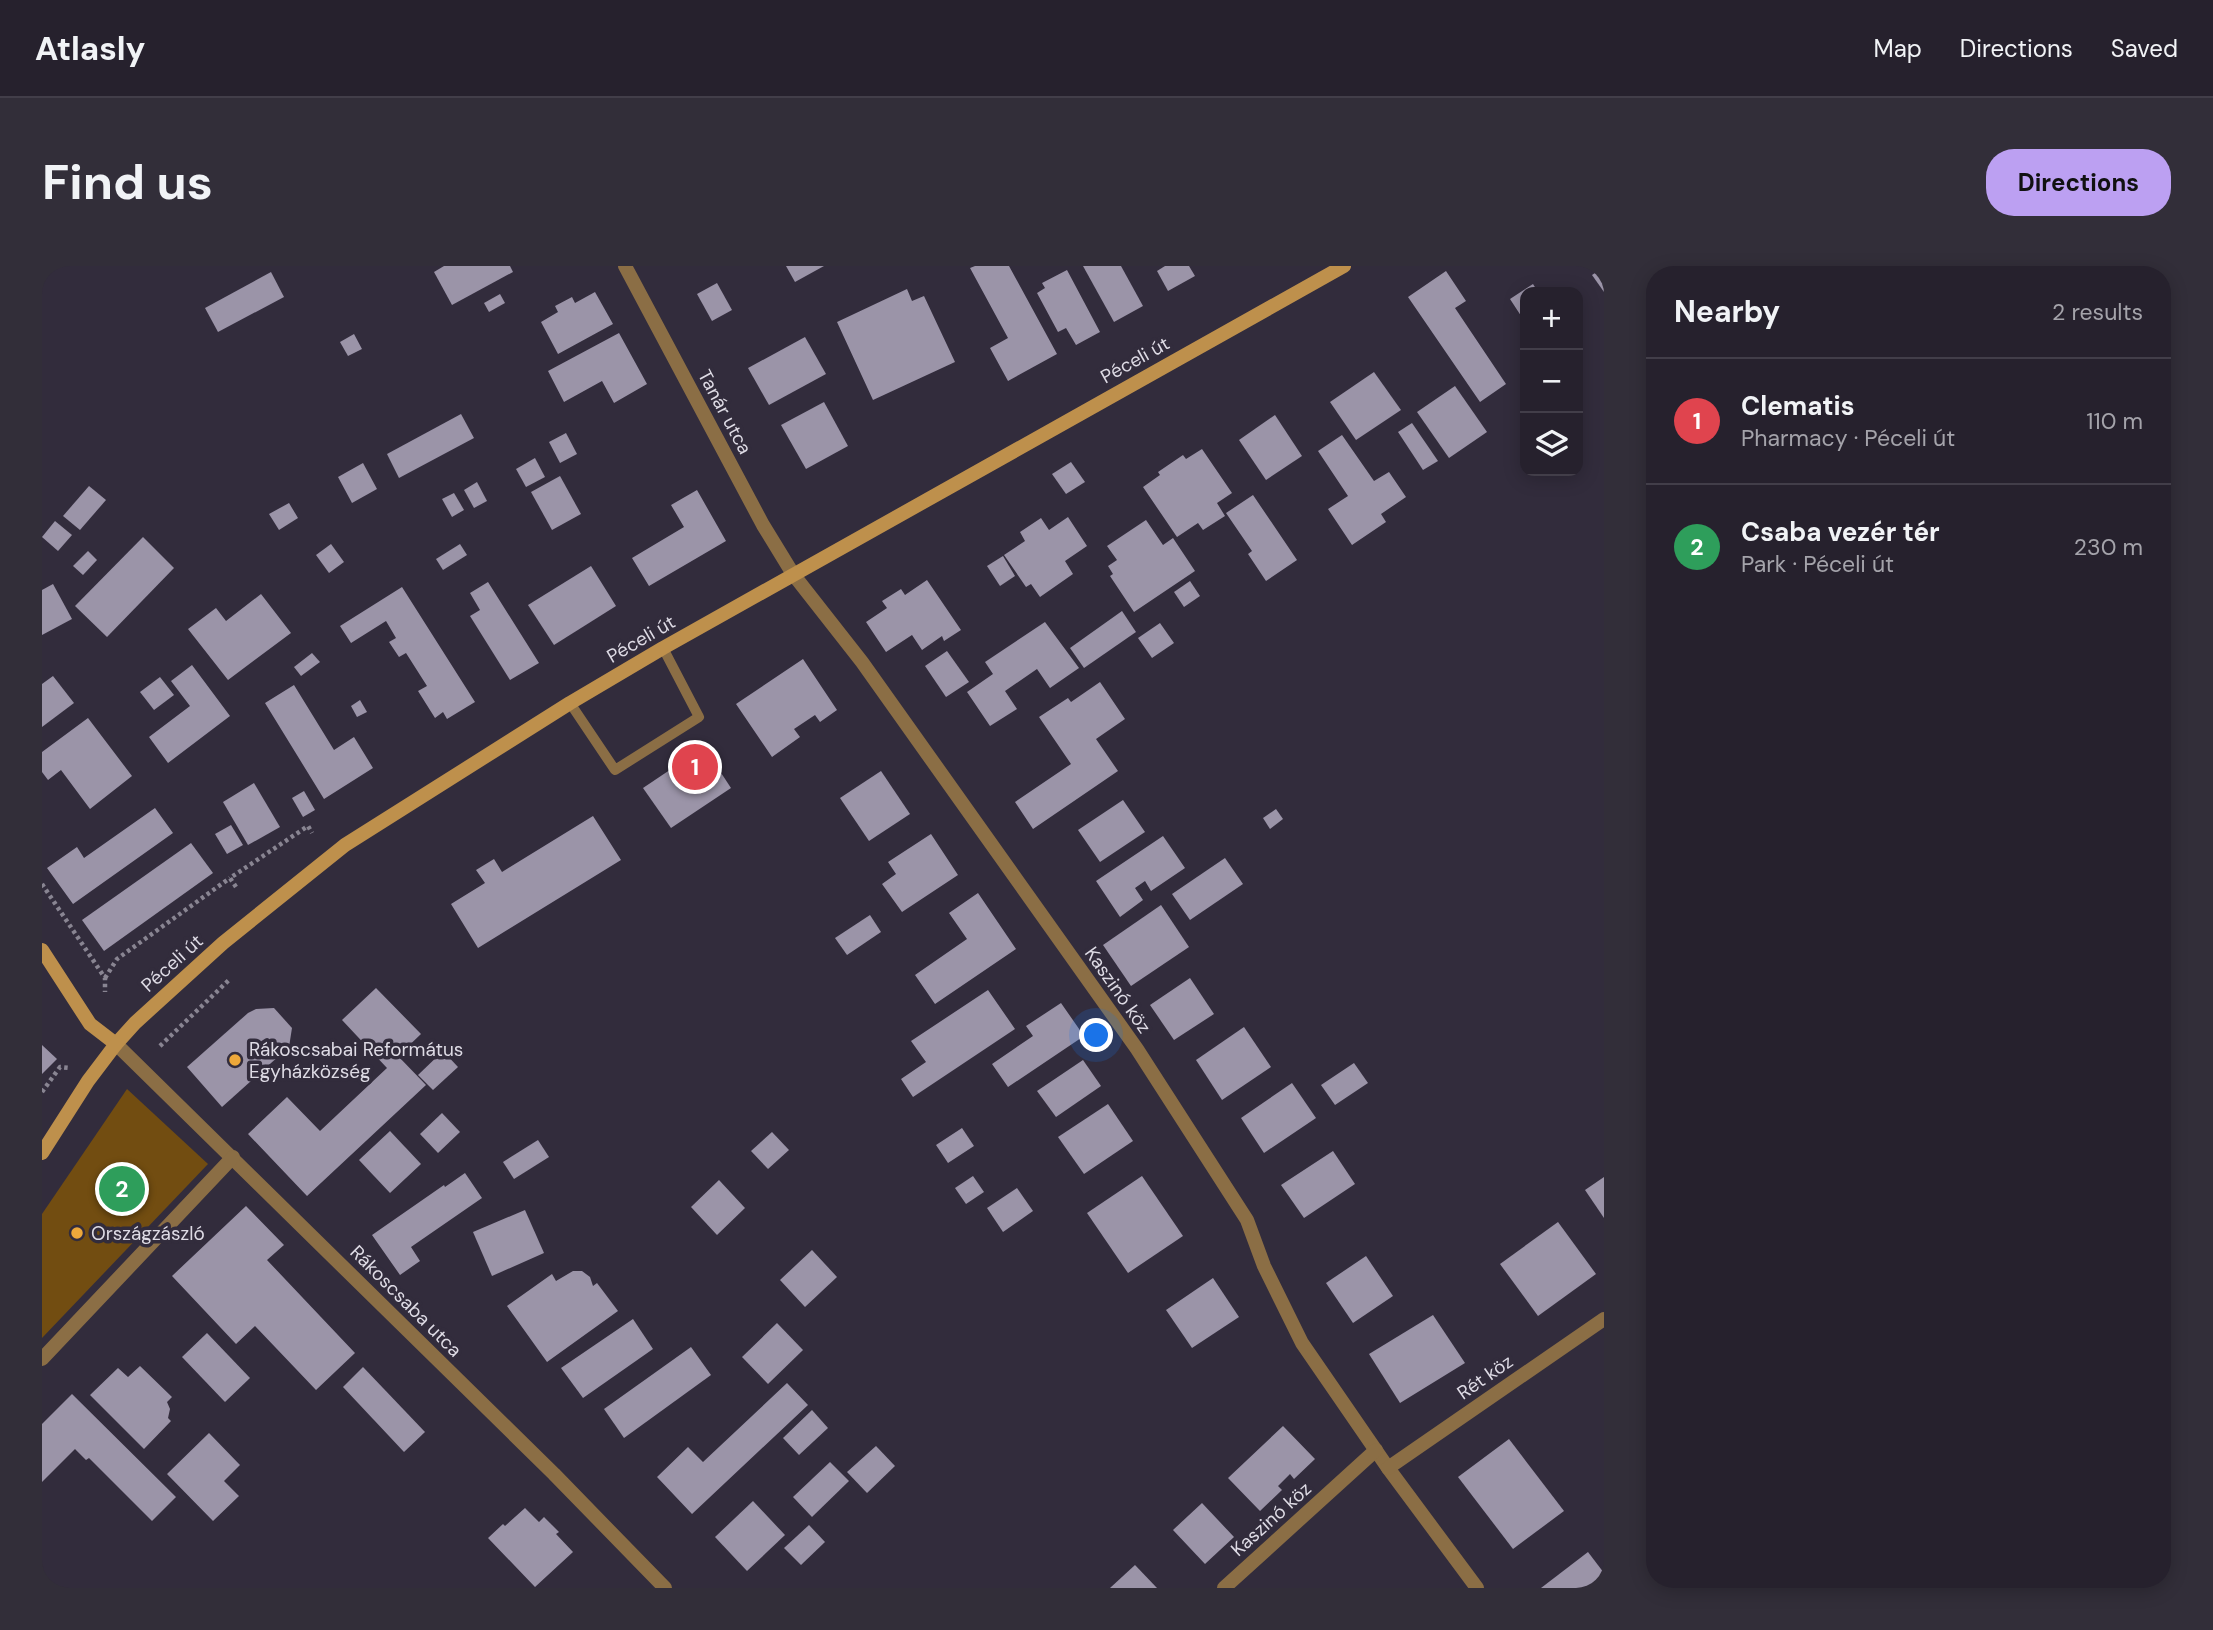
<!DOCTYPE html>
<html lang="en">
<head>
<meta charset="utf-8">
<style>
	body { margin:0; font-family:"DM Sans",sans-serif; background:#322e39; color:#f1f3f6 }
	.controls { position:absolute; right:21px; top:21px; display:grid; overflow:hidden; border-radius:14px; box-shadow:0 4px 18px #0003 }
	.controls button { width:63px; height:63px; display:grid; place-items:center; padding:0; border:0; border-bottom:2px solid #423e49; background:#26212d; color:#f1f3f6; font:35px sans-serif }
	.you { position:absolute; left:1055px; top:770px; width:24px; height:24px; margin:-18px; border:5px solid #fff; border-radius:50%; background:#1a73e8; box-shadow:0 0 0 10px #1a73e833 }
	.badge { display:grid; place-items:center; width:46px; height:46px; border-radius:50%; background:#bca0f2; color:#fff; font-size:23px; font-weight:700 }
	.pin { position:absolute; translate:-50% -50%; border:4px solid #fff; box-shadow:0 2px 7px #0006 }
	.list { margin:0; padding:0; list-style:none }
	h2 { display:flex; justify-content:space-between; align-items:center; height:91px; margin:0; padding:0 28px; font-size:30px }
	h2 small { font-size:23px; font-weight:400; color:#a4a3aa }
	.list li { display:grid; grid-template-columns:46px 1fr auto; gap:21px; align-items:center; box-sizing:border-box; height:126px; padding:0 28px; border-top:2px solid #423e49 }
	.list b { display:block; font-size:26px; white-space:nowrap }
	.list p { margin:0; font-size:23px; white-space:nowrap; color:#a4a3aa }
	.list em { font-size:23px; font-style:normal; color:#a4a3aa }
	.icon { flex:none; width:38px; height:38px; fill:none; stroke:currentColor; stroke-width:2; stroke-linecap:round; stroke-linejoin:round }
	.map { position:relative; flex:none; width:1562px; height:1322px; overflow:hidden; border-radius:28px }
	header { display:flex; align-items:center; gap:42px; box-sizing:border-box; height:98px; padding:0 35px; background:#26212d; border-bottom:2px solid #423e49 }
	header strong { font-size:33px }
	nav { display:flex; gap:38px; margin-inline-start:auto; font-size:24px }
	.intro { display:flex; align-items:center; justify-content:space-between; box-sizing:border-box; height:168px; padding:0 42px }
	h1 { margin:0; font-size:49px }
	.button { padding:18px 32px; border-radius:28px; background:#bca0f2; color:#111; font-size:24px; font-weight:700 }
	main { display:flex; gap:42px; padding:0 42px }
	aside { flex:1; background:#26212d; border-radius:28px; box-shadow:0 4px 18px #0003 }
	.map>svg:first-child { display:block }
	.green { fill:#724d11 }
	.building { fill:#9b94a8 }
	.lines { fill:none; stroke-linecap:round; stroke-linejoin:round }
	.path { stroke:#898592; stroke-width:4.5; stroke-dasharray:3.5 3.5; stroke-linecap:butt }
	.lane { stroke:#8b6e45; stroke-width:10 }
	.street { stroke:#8b6e45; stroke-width:14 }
	.secondary { stroke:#be904c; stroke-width:14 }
	.poi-dot { fill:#eda83b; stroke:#322c3c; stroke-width:2.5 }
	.labels { text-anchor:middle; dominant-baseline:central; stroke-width:7; stroke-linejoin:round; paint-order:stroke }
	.street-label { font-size:19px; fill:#dedbe5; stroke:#322c3c }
	.poi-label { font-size:19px; fill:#dedbe5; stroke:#322c3c; text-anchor:start }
</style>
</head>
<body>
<header>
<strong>Atlasly</strong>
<nav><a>Map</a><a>Directions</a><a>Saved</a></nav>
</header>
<div class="intro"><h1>Find us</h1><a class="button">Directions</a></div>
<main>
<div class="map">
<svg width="1562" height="1322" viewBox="0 0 1562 1322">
	<rect width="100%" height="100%" fill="#322c3c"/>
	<!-- green -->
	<polygon class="green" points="85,823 166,898 0,1072 0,948"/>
	<!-- building -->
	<g class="building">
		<polygon points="402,0 468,0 471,6 410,39 392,6"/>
		<polygon points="744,0 782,0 753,16"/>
		<polygon points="933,0 967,0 1015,88 966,115 948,82 966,72 928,2"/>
		<polygon points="1041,0 1079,0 1101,40 1072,56"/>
		<polygon points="1123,0 1147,0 1153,10 1126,25 1115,5"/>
		<polygon points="1562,1 1562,26 1550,9"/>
		<polygon points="1025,4 1058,66 1034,79 1024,62 1016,66 995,27 1003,22 1000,17"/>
		<polygon points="1404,5 1424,35 1413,42 1464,118 1438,136 1366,31"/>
		<polygon points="229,6 242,31 176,66 163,42"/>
		<polygon points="675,17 690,44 670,55 655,28"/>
		<polygon points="1491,18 1496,26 1483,26 1483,56 1468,33"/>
		<polygon points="865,23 870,35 882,30 913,96 831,134 795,56"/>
		<polygon points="553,26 571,58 516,88 499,56 516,46 513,40 530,31 533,37"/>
		<polygon points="458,28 463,37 447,46 442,37"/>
		<polygon points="577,67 605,118 572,137 560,115 522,136 506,105"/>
		<polygon points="312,68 320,83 306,90 298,76"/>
		<polygon points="763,71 784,108 727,139 706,102"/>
		<polygon points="1332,106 1359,144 1314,174 1288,136"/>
		<polygon points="1413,120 1445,166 1407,192 1375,146"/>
		<polygon points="782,136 806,180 764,203 739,159"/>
		<polygon points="419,148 432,172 357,212 345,188"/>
		<polygon points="1233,149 1260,190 1224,214 1197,174"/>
		<polygon points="1370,157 1396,195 1381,204 1356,166"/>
		<polygon points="524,167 535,188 518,197 507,176"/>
		<polygon points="1300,169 1332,215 1347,206 1364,231 1339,248 1344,256 1310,279 1286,243 1306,230 1276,185"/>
		<polygon points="1160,183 1190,227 1175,237 1183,250 1161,264 1156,257 1135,271 1101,221 1118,209 1116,206 1141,189 1144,193"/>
		<polygon points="493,192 503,211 484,221 474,203"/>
		<polygon points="1029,196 1043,216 1024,228 1010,208"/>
		<polygon points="321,197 335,223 310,237 296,211"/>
		<polygon points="518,210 539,248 510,264 489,226"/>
		<polygon points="435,216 445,235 432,242 422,224"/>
		<polygon points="47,220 64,234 38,264 21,250"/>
		<polygon points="655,224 684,275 607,320 590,292 642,261 629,239"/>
		<polygon points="412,227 422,244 410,251 400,233"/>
		<polygon points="1211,229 1255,294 1224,315 1206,288 1210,285 1184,247"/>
		<polygon points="247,237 256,252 237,264 227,248"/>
		<polygon points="1026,251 1045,280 1023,295 1031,308 998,331 989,318 984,321 962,289 983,275 978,266 999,252 1007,264"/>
		<polygon points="1104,254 1121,279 1131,272 1153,305 1092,346 1068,310 1071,308 1066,300 1075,294 1065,280"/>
		<polygon points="13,255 30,269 16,285 0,271"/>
		<polygon points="101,271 132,302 65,371 33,340"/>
		<polygon points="289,278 302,296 287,307 274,289"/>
		<polygon points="418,278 425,289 401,304 394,293"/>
		<polygon points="46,285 55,294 41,309 31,300"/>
		<polygon points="961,290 973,310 958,320 945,300"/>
		<polygon points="549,300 574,340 512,379 486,339"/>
		<polygon points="885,314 919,364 902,375 900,370 880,384 870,369 844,386 824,356 845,342 840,335 859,323 863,329"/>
		<polygon points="1148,315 1158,330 1142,341 1132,326"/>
		<polygon points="446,316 497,397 468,414 428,350 438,344 428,327"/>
		<polygon points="11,318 30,353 0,369 0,324"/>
		<polygon points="360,321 433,436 405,453 401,446 393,452 376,425 385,420 364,387 357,391 347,376 354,372 344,355 309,377 298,360"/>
		<polygon points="219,328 249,367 186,414 146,363 174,342 184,355"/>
		<polygon points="1080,345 1094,366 1042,402 1028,382"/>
		<polygon points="1003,356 1037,402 1008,422 995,403 963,425 975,443 948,460 925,426 951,408 943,396"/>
		<polygon points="1118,357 1132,377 1110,392 1096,372"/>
		<polygon points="905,385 927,416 904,431 883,400"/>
		<polygon points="270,387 278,396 259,410 252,401"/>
		<polygon points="761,393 795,444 778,456 773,449 752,463 758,471 730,491 694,438"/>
		<polygon points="150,399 188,450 126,497 107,471 148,440 129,415"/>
		<polygon points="11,410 32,437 0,461 0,418"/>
		<polygon points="118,411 132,429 112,444 98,426"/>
		<polygon points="1058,416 1083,453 1054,473 1076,505 991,563 973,536 1029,498 997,451 1026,432 1029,436"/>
		<polygon points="252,419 292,484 312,471 331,502 282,533 223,437"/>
		<polygon points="318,434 325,446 315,451 309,440"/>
		<polygon points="46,452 90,510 48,543 19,504 6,514 0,506 0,486"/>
		<polygon points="662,481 689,522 629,562 601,522"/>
		<polygon points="839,505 868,548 827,575 798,532"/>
		<polygon points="212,517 238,561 206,579 181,536"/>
		<polygon points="262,525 273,544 261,551 250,532"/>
		<polygon points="1081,534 1103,566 1058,596 1036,564"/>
		<polygon points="113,542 131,567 31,638 5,602 35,581 42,592"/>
		<polygon points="1234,543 1241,553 1228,563 1221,552"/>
		<polygon points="551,550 579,594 436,682 409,638 443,617 434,604 452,593 460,606"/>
		<polygon points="189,559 201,579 185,588 173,568"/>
		<polygon points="889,568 916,609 860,646 840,618 854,608 846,596"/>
		<polygon points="1121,570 1143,602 1109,625 1103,615 1093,622 1101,634 1078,651 1054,615"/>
		<polygon points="149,577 171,607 62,685 40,654"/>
		<polygon points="1183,592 1201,618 1148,654 1130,628"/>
		<polygon points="936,627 974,683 893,738 873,709 925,673 907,647"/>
		<polygon points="1119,639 1147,681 1089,720 1061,679"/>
		<polygon points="828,649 839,666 805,689 793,672"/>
		<polygon points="1148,712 1172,748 1132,774 1108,739"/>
		<polygon points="334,722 379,768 356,790 384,819 265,930 206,868 245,831 278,865 345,802 300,754"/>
		<polygon points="946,724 973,763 871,831 859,813 884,796 869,775"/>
		<polygon points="1019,737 1042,770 966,821 950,798 991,770 984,760"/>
		<polygon points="232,742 250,762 247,781 180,841 145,801 206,747 214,743"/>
		<polygon points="1202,761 1229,801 1180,834 1154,794"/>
		<polygon points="0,779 15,793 0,808"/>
		<polygon points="401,785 416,801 391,824 376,809"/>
		<polygon points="1041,794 1059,820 1014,851 995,825"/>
		<polygon points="1312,797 1326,817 1293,839 1279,819"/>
		<polygon points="1250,817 1274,852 1222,887 1199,852"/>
		<polygon points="1066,838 1091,875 1042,908 1016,871"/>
		<polygon points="400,847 418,866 396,887 378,868"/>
		<polygon points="920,862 932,880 906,897 894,879"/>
		<polygon points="348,865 379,898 348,927 317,894"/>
		<polygon points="730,866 747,884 726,903 709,885"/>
		<polygon points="496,874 507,891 472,913 461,896"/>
		<polygon points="1291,885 1313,918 1262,952 1239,919"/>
		<polygon points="423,907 440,932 369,981 378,995 358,1009 330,969 402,919 403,921"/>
		<polygon points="931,910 942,926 924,938 913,922"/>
		<polygon points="1100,910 1141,970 1086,1007 1045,947"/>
		<polygon points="1562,911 1562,952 1543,924"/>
		<polygon points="677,914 703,942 675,969 649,941"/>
		<polygon points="975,922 991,945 961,966 945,942"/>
		<polygon points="204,940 242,979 225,994 313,1087 274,1124 213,1060 194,1078 130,1010"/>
		<polygon points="483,944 502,987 450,1010 431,966"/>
		<polygon points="1516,956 1554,1008 1496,1050 1458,998"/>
		<polygon points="770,984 795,1011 763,1041 738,1014"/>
		<polygon points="1324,990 1351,1030 1311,1057 1284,1017"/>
		<polygon points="531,1005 540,1005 548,1011 551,1020 555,1017 576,1045 505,1096 465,1040 510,1008 514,1015"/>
		<polygon points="1171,1012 1197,1051 1150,1082 1124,1044"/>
		<polygon points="1391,1049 1423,1097 1358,1137 1327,1088"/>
		<polygon points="591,1053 611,1083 541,1132 519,1102"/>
		<polygon points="735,1057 761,1084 726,1118 700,1091"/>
		<polygon points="165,1067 208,1112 183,1136 140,1091"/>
		<polygon points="649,1081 669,1109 582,1172 562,1143"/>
		<polygon points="98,1100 130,1131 125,1136 128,1143 126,1152 129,1155 102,1183 48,1129 76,1102 86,1111"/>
		<polygon points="321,1101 383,1166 362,1186 301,1121"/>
		<polygon points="745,1117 766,1139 650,1248 615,1211 646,1181 661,1196"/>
		<polygon points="30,1128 134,1231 110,1255 47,1192 44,1194 33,1183 0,1216 0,1158"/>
		<polygon points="770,1144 786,1162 757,1189 741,1172"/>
		<polygon points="1241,1160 1273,1193 1252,1213 1248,1208 1236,1220 1240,1224 1218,1245 1186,1212"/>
		<polygon points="167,1167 198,1199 182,1215 197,1230 171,1255 125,1208"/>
		<polygon points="1467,1173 1522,1245 1471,1283 1416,1211"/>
		<polygon points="834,1180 853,1200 825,1227 805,1206"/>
		<polygon points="788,1196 807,1215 770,1251 751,1231"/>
		<polygon points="711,1235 743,1269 705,1305 673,1271"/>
		<polygon points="1160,1237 1192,1271 1163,1298 1131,1264"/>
		<polygon points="483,1242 497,1256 502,1251 517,1266 514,1268 531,1286 493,1321 446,1272 461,1258 463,1260"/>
		<polygon points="767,1259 783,1276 759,1299 742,1282"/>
		<polygon points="1546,1286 1562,1307 1562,1322 1499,1322"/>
		<polygon points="1093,1299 1115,1322 1068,1322"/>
	</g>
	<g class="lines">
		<!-- path -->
		<g class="path">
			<polyline points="0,618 63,712 63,726"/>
			<polyline points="194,621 188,612 266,560 270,567"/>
			<polyline points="63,712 75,693 188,612"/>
			<polyline points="118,780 188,713"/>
			<polyline points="0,826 18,801 27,802"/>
		</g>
		<!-- lane -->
		<polyline class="lane" points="528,437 573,504 657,451 621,382"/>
		<!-- street -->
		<g class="street">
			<polyline points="583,0 721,259 751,308 820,396 1095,783 1205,954 1222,1000 1260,1077 1346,1202 1435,1322"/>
			<polyline points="74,778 512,1208 623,1322"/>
			<polyline points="0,1093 191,891"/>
			<polyline points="1346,1202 1562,1053"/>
			<polyline points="1182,1322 1334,1184"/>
		</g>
		<!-- secondary -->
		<g class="secondary">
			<polyline points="0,684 48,758 74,778"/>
			<polyline points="0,887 46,815 74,778 93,757 181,677 303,579 528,437 621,382 1302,0"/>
		</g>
	</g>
	<!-- markers -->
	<g class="poi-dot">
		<circle cx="193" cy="794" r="7"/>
		<circle cx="35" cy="967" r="7"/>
	</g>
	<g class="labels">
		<!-- street labels -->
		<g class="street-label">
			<text transform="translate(1093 94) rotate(-29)">Péceli út</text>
			<text transform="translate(683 146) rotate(62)">Tanár utca</text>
			<text transform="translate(599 373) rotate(-30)">Péceli út</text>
			<text transform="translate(130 697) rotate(-42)">Péceli út</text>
			<text transform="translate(1076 724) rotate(55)">Kaszinó köz</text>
			<text transform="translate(364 1035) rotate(45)">Rákoscsaba utca</text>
			<text transform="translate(1443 1111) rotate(-35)">Rét köz</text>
			<text transform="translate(1229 1253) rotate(-42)">Kaszinó köz</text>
		</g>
		<!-- poi labels -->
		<g class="poi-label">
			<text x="207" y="783">Rákoscsabai Református<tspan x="207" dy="22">Egyházközség</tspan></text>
			<text x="49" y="967">Országzászló</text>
		</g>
	</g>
</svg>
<div class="controls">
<button>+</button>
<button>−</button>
<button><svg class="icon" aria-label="layers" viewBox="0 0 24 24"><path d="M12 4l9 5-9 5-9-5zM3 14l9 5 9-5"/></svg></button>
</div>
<div class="you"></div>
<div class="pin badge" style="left:653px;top:501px;background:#e0444e">1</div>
<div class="pin badge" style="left:80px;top:923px;background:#2e9e5b">2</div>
</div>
<aside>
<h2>Nearby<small>2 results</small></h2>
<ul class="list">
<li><span class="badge" style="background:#e0444e">1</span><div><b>Clematis</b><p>Pharmacy · Péceli út</p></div><em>110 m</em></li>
<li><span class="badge" style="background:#2e9e5b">2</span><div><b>Csaba vezér tér</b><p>Park · Péceli út</p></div><em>230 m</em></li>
</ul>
</aside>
</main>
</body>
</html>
